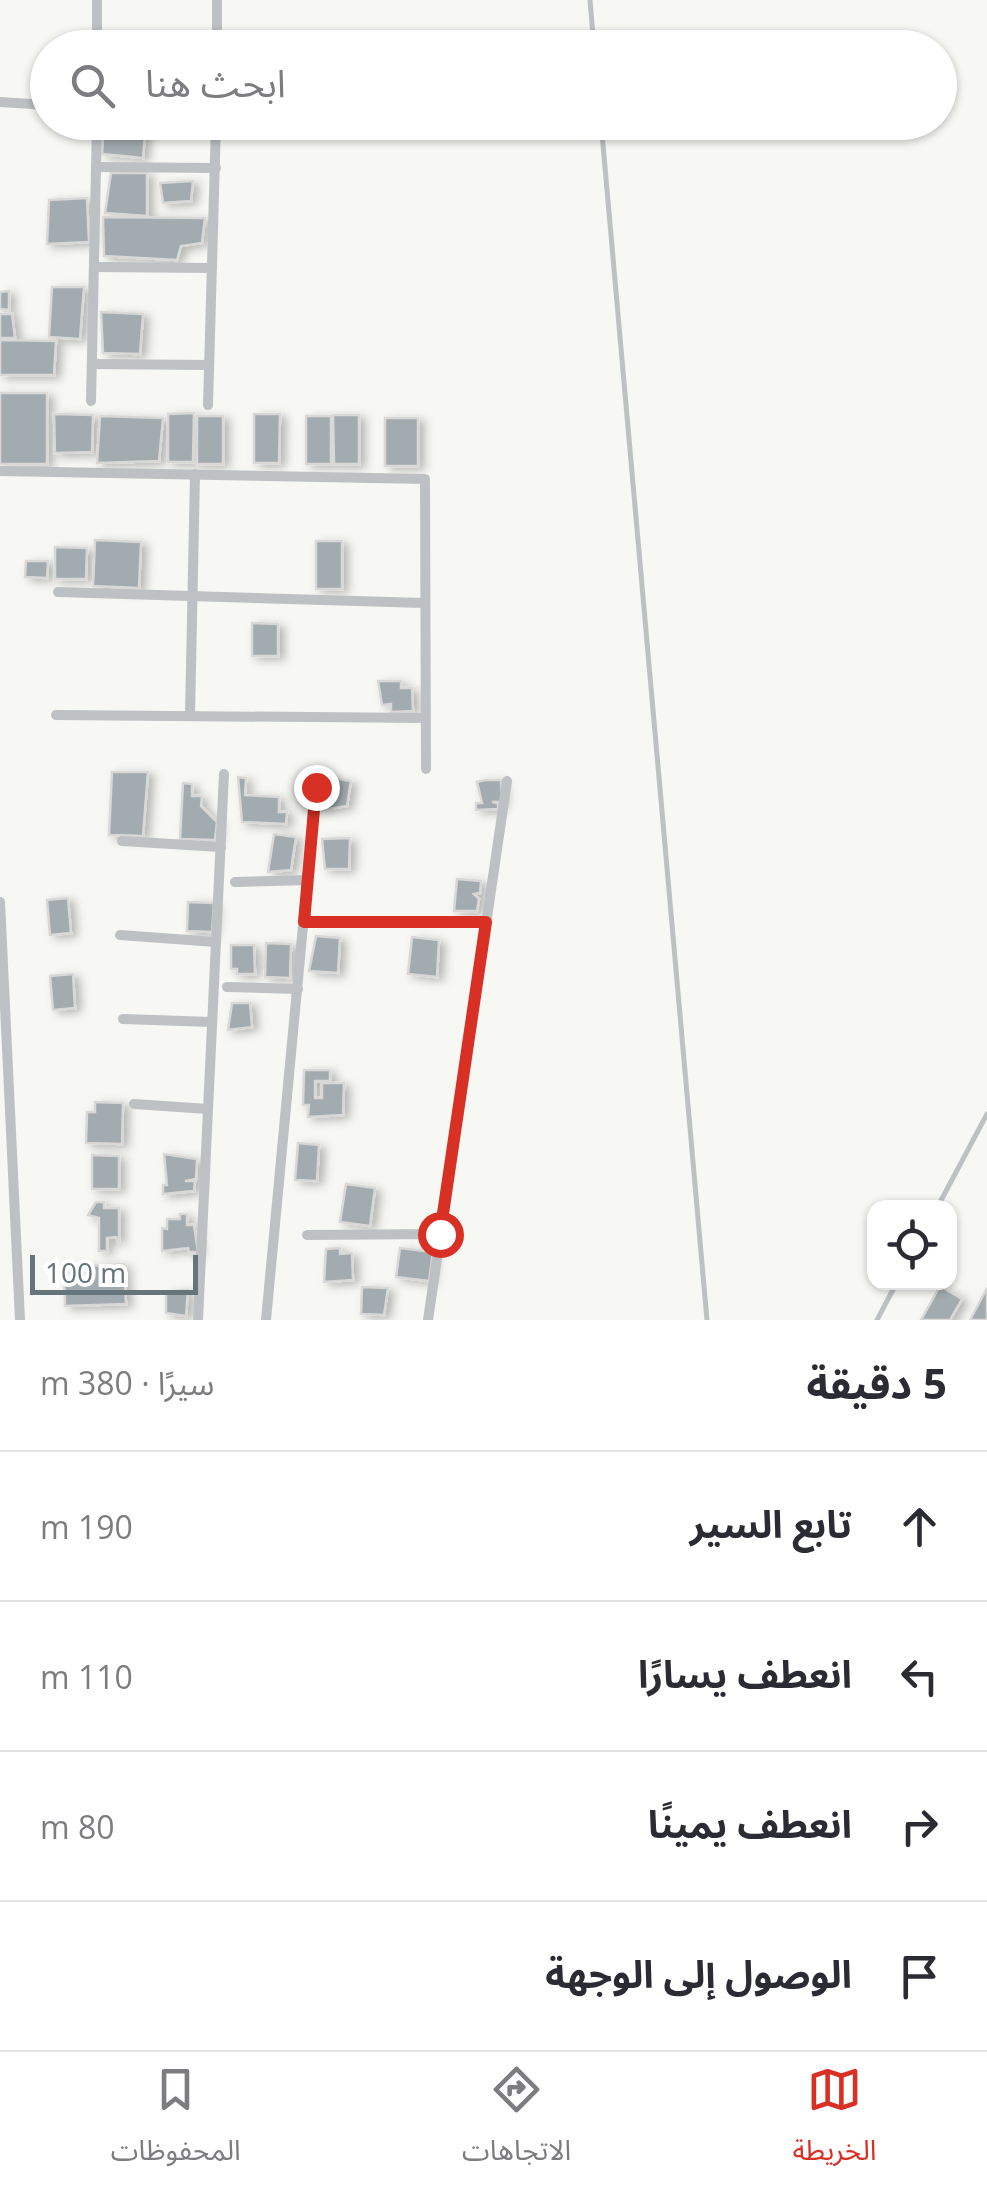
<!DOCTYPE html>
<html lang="ar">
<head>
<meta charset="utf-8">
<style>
	body { margin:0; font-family:"Open Sans","Noto Sans Arabic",sans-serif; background:#f2f2f3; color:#2b2b33; direction:rtl }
	.controls { position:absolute; right:30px; bottom:30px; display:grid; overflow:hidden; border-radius:20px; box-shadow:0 2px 8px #0004 }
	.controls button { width:90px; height:90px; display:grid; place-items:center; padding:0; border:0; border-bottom:2px solid #e1e1e2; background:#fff; color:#2b2b33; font:50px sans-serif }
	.scale { position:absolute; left:30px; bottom:25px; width:168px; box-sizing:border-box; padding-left:10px; border:5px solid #66757c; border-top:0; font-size:28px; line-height:35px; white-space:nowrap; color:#66757c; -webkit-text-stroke:8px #fff; paint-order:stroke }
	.stop { position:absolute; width:30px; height:30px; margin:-22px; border:8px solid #d93025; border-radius:50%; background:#fff }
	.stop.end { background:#d93025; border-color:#fff; box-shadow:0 2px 10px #0008 }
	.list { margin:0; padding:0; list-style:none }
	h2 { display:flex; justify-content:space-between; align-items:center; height:130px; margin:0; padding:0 40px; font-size:42px }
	h2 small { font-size:32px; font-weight:400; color:#7c7c81 }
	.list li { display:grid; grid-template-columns:65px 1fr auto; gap:30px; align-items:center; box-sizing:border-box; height:150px; padding:0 40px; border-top:2px solid #e1e1e2 }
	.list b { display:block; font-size:38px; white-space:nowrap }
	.list em { font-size:32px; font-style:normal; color:#7c7c81 }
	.icon { flex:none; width:55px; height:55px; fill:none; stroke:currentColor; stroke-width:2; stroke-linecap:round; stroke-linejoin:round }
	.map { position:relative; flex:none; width:987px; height:1320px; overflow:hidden; direction:ltr }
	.search { position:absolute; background:#fff; box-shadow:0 2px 8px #0004; left:30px; right:30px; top:30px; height:110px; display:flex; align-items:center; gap:25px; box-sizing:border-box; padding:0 35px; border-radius:55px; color:#7c7c81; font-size:38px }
	.sheet { height:730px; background:#fff }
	nav { display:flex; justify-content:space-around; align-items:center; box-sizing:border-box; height:140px; border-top:2px solid #e1e1e2; background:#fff; font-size:28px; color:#7c7c81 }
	nav a { display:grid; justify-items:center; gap:5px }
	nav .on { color:#d93025 }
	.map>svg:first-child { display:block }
	.building { fill:#a2abaf; stroke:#d9d8d7; stroke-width:2.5; filter:url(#shadow) }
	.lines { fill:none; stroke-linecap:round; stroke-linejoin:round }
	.service { stroke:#bdc1c4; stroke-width:5 }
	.minor { stroke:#bdc1c4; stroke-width:10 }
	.route { stroke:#d93025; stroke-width:12 }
</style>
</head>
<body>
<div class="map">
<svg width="987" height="1320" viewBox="0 0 987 1320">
	<defs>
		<filter id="shadow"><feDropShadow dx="5.5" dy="3" stdDeviation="5" flood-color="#0004"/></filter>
	</defs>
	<rect width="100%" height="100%" fill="#f7f7f4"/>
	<!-- building -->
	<g class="building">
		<polygon points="104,122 146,122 143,158 102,154"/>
		<polygon points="111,173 147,173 147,216 105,213"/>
		<polygon points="193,181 191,201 163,203 160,183"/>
		<polygon points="87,198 89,242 47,244 49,200"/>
		<polygon points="103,217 205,218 202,243 181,246 177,260 104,256"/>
		<polygon points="52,287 84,287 80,339 49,337"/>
		<polygon points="9,291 9,310 0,309 0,292"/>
		<polygon points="101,312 143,314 140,354 103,353"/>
		<polygon points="0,314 12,314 15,338 0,338"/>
		<polygon points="0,340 56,341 54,375 0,375"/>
		<rect x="0" y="393" width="47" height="71"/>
		<polygon points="194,413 193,462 168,462 168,414"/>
		<polygon points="54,414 93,415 92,452 55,453"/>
		<polygon points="254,414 280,414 279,463 254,463"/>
		<polygon points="333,415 359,415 359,464 334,464"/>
		<polygon points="100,416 163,418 159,461 97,463"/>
		<rect x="197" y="416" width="26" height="48"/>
		<rect x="306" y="416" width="25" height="48"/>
		<rect x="385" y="418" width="33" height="48"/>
		<polygon points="95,540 141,542 139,588 93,586"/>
		<rect x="316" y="541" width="26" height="48"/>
		<polygon points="55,547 87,548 86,579 55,579"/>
		<polygon points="26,561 48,561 47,578 25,577"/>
		<polygon points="252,623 278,624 278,656 252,656"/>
		<polygon points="378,681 401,681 401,688 412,688 413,711 391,712 391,704 382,705"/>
		<polygon points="112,772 148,772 143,836 109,835"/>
		<polygon points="238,777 246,778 245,795 279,797 279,812 287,812 286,824 242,822"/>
		<polygon points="327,777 351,781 347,806 323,810"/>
		<polygon points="485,780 501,780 502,802 492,802 498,803 498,809 476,810 476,803 482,803 477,782"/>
		<polygon points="183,783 192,784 192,796 202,796 201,806 217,822 215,840 180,839"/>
		<polygon points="274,834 296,837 291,870 268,872"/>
		<polygon points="350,838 349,869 325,869 322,839"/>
		<polygon points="457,879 481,881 480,893 474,894 479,899 477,911 454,911"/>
		<polygon points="68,898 71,933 50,935 47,900"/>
		<polygon points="188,902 214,903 212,932 187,931"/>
		<polygon points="316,936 340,938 338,973 309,971"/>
		<polygon points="412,937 439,940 437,977 408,974"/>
		<polygon points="266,943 291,944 290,978 265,977"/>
		<polygon points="231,945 254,945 255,974 237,974 237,969 231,969"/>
		<polygon points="73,974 75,1008 53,1010 50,976"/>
		<polygon points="232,1003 250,1003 252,1027 228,1030"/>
		<polygon points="304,1070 330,1070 330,1081 315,1081 315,1098 322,1098 322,1083 344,1083 343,1115 308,1117 309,1105 303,1105"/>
		<polygon points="95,1102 123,1103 122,1144 86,1143 87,1112 95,1112"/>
		<polygon points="298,1143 319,1145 317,1181 295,1180"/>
		<polygon points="164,1154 197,1159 196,1179 185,1181 195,1181 194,1191 163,1194 163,1185 167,1185"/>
		<polygon points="92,1155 119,1156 119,1189 92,1189"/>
		<polygon points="346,1184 375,1188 370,1226 340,1222"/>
		<polygon points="96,1202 104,1202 104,1208 119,1208 119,1243 116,1237 107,1238 107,1251 99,1251 99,1218 88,1215"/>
		<polygon points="180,1214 187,1214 187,1225 194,1225 198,1252 189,1252 188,1248 162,1251 162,1228 167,1229 167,1219 180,1219"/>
		<polygon points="340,1248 340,1254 352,1253 353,1280 324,1282 326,1249"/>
		<polygon points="400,1248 433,1252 429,1281 396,1277"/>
		<polygon points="124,1264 126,1304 65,1306 64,1267"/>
		<polygon points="940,1286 962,1299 950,1320 921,1320"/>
		<polygon points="362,1287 388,1288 384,1315 361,1314"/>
		<polygon points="987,1288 987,1320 970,1320"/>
		<polygon points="188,1290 186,1316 166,1313 166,1292"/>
	</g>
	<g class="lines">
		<!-- service -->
		<g class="service">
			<polyline points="590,0 594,48"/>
			<polyline points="601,122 707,1320"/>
			<polyline points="937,1208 987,1114"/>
			<polyline points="877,1320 897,1282"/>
		</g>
		<!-- minor -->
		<g class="minor">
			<polyline points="97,48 97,0"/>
			<polyline points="217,48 217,0"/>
			<polyline points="0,102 48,105"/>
			<polyline points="98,167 216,168"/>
			<polyline points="95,267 212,268"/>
			<polyline points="92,364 209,365"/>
			<polyline points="91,401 97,122"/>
			<polyline points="208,405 216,122"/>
			<polyline points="0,471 425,479 426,769"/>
			<polyline points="58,592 424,603"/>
			<polyline points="56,715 425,718"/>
			<polyline points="190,715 195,474"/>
			<polyline points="122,841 221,847"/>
			<polyline points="235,882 308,880"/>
			<polyline points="0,902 20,1320"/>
			<polyline points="304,921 486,922"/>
			<polyline points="120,935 216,942"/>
			<polyline points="227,987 298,989"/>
			<polyline points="123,1019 212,1022"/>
			<polyline points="134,1104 208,1109"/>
			<polyline points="307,1235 440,1234"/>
			<polyline points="198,1320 224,774"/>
			<polyline points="266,1320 316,787"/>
			<polyline points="428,1320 507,781"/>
		</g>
	</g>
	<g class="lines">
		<!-- route -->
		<polyline class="route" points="316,787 304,922 486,922 440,1234"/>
	</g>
</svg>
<div class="controls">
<button><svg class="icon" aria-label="locate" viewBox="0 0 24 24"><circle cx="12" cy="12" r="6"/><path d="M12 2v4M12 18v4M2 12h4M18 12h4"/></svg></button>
</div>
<div class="scale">100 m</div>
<div class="stop" style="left:440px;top:1234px"></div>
<div class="stop end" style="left:316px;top:787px"></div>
<div class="search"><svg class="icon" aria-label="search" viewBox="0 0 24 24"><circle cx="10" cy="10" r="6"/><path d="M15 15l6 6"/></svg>ابحث هنا</div>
</div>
<section class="sheet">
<h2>5 دقيقة<small>سيرًا · 380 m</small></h2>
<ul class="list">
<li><svg class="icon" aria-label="ahead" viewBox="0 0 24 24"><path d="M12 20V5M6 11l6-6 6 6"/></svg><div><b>تابع السير</b></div><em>190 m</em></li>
<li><svg class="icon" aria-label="left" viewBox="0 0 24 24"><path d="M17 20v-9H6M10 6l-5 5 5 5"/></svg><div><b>انعطف يسارًا</b></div><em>110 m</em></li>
<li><svg class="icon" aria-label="right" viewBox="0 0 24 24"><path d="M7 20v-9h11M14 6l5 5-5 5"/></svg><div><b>انعطف يمينًا</b></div><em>80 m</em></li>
<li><svg class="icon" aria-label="arrive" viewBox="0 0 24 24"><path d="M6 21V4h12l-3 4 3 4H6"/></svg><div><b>الوصول إلى الوجهة</b></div></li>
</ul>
</section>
<nav>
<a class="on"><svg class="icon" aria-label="map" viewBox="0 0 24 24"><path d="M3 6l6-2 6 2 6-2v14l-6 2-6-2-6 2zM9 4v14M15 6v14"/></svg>الخريطة</a>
<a><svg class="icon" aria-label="directions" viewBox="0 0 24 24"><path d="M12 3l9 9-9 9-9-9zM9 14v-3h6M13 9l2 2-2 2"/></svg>الاتجاهات</a>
<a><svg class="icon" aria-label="saved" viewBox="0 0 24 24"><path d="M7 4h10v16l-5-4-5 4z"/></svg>المحفوظات</a>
</nav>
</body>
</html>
